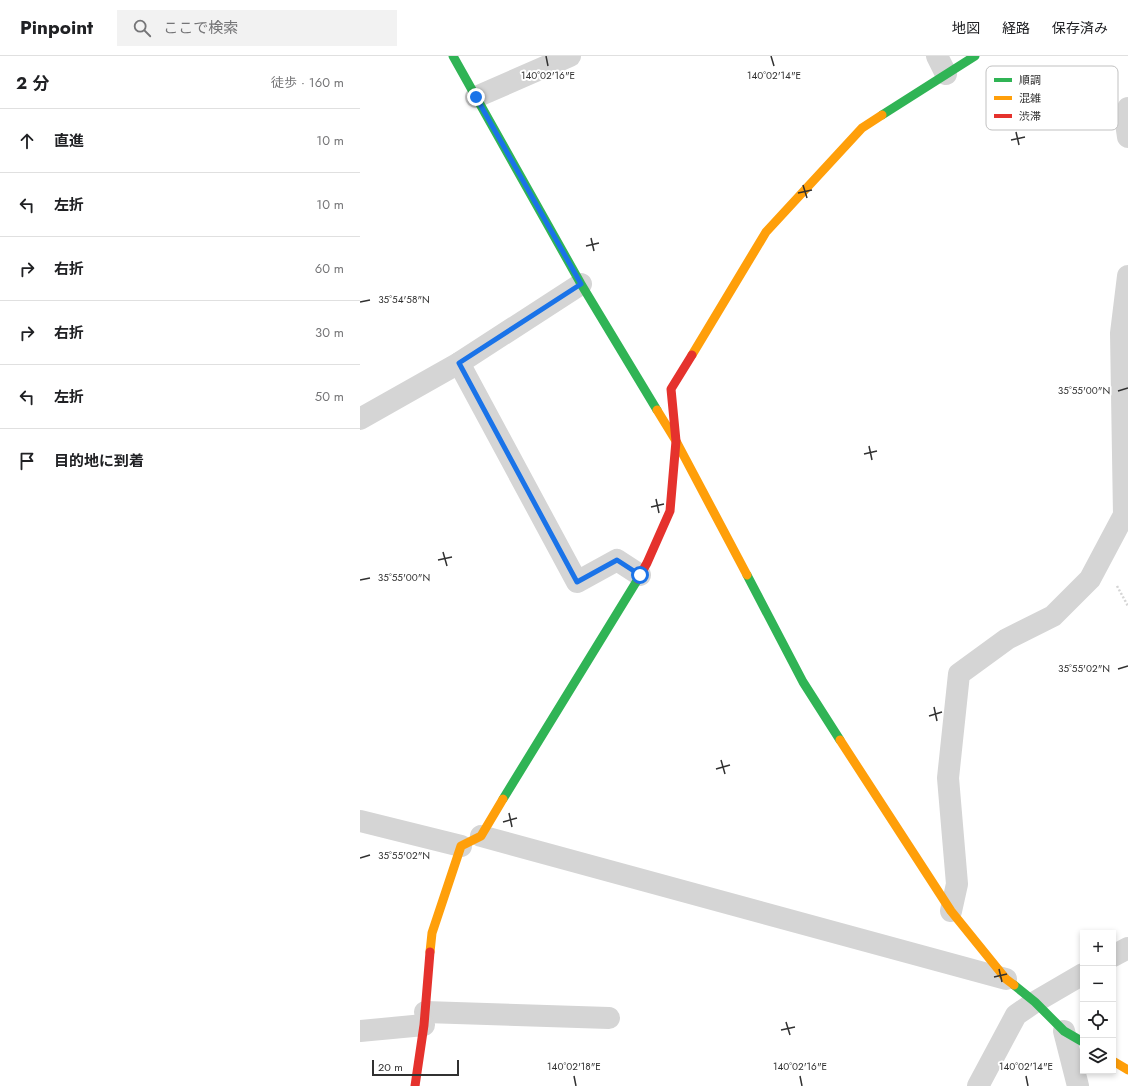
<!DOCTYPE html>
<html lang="ja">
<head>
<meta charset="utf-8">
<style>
	body { margin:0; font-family:Jost,"Noto Sans JP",sans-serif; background:#f2f2f2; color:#202124 }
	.controls { position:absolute; right:12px; bottom:12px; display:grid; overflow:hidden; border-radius:0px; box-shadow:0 2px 6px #0003 }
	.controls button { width:36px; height:36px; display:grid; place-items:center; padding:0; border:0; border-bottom:1px solid #e0e0e0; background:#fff; color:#202124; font:20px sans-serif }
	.scale { position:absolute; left:12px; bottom:10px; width:87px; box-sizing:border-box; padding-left:4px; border:2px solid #313131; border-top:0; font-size:11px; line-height:14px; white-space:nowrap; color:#313131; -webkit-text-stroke:3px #fff; paint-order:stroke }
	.stop { position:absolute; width:12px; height:12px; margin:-9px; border:3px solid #1a73e8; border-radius:50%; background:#fff }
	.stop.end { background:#1a73e8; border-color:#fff; box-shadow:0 1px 4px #0008 }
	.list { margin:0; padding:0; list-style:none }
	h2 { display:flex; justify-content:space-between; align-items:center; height:52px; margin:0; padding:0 16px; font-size:17px }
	h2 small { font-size:13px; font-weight:400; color:#757577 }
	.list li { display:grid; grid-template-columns:26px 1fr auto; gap:12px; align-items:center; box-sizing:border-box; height:64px; padding:0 16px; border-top:1px solid #e0e0e0 }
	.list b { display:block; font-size:15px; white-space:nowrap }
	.list em { font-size:13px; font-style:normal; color:#757577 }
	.icon { flex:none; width:22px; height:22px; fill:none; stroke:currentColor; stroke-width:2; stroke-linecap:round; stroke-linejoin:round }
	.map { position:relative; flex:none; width:768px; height:1030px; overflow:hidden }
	header { display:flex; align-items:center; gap:24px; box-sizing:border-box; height:56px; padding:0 20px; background:#fff; border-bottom:1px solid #e0e0e0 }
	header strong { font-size:19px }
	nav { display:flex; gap:22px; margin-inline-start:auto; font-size:14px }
	.search { width:280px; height:36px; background:#f2f2f2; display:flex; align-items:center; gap:10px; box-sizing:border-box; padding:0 14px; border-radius:0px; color:#757577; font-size:15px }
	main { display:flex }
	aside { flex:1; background:#fff }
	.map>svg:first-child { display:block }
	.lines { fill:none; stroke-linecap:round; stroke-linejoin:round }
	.path { stroke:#d5d5d5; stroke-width:2.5; stroke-dasharray:2 2; stroke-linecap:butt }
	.street { stroke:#d5d5d5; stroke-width:22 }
	.fast { stroke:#30b455; stroke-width:9 }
	.slow { stroke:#ff9f0a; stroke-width:9 }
	.jam { stroke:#e5322d; stroke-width:9 }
	.route { stroke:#1a73e8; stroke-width:5 }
	.ticks { fill:none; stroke:#313131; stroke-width:1.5 }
	.key { fill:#fff; stroke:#c1c1c1; stroke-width:1 }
	.key-label { font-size:11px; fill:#313131 }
	.ticks-label { font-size:10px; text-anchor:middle; fill:#313131; stroke:#fff; stroke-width:4; stroke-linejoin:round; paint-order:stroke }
</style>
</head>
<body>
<header>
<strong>Pinpoint</strong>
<div class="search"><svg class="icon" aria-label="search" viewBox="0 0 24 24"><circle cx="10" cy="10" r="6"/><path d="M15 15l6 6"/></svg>ここで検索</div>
<nav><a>地図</a><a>経路</a><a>保存済み</a></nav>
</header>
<main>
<aside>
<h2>2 分<small>徒歩 · 160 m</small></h2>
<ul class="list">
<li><svg class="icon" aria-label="ahead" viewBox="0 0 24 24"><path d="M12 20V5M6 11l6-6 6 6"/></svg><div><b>直進</b></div><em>10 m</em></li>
<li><svg class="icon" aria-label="left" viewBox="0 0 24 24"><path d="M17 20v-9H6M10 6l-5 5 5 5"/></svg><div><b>左折</b></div><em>10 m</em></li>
<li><svg class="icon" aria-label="right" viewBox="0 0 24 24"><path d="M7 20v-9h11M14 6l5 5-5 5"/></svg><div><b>右折</b></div><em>60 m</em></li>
<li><svg class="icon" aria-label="right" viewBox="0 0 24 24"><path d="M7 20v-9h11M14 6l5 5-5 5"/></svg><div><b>右折</b></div><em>30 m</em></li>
<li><svg class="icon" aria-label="left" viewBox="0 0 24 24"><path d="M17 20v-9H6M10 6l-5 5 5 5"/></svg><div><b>左折</b></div><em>50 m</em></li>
<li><svg class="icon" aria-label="arrive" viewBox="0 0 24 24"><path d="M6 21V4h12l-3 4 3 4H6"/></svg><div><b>目的地に到着</b></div></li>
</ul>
</aside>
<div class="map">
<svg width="768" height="1030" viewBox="0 0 768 1030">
	<rect width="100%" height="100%" fill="#fff"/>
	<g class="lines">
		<!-- path -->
		<polyline class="path" points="757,530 768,550"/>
		<!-- street -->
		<g class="street">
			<polyline points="577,0 586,18"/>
			<polyline points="116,41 210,0"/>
			<polyline points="768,52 765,60 768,81"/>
			<polyline points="221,228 99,307 217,526 257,504 280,519"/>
			<polyline points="0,363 99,307"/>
			<polyline points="0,765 101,790"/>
			<polyline points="121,780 646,923"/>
			<polyline points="591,855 597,828 588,722 599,618 647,583 693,560 730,523 764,459 761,277 768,220"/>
			<polyline points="753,900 768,892"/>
			<polyline points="65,956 249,962"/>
			<polyline points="0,975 64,969"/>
			<polyline points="704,975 718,1030"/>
			<polyline points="618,1030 656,959 675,946 723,918"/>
		</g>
		<!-- fast -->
		<g class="fast">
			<polyline points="93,0 221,228 297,354"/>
			<polyline points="522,59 615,0"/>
			<polyline points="387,519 443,626 480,684"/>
			<polyline points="143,743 278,523"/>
			<polyline points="654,929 675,946 704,975 723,986"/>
		</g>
		<!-- slow -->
		<g class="slow">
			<polyline points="332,299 406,176 502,72 522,59"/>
			<polyline points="297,354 316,385 387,519"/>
			<polyline points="480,684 591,855 646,923 654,929"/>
			<polyline points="70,896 72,877 101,790 121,780 143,743"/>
			<polyline points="753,1005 768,1014"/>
		</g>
		<!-- jam -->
		<g class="jam">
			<polyline points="278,523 287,507 310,455 316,385 311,333 332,299"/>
			<polyline points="55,1030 64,969 70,896"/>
		</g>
	</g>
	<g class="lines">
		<!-- route -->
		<polyline class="route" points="116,41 221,228 99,307 217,526 257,504 280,519"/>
	</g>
	<!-- ticks -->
	<path class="ticks" d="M186,0L188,10M411,0L414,10M656,76L659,89M651,84L665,81M443,129L447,142M438,137L452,134M231,182L234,195M226,190L239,187M0,246L10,244M758,335L768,332M509,390L512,404M504,398L517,395M296,443L299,457M291,451L304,448M83,496L87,510M78,504L92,501M0,524L10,522M758,613L768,610M574,651L577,665M569,660L582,656M361,704L365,718M356,713L370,709M149,757L152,771M143,766L157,762M0,802L10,799M639,913L642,926M634,921L647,918M426,966L430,979M421,974L435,971M214,1020L216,1030M440,1020L442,1030M666,1020L668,1030"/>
	<!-- legend -->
	<rect x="626" y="10" width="132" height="64" rx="6" class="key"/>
	<rect x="634" y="22" width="18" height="4" fill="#30b455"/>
	<rect x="634" y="40" width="18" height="4" fill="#ff9f0a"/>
	<rect x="634" y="58" width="18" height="4" fill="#e5322d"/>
	<g class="key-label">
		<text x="659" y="28">順調</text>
		<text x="659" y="46">混雑</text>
		<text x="659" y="64">渋滞</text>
	</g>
	<g class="ticks-label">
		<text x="188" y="23">140°02'16"E</text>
		<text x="414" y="23">140°02'14"E</text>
		<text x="44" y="247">35°54'58"N</text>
		<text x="724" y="338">35°55'00"N</text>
		<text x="44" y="525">35°55'00"N</text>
		<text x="724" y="616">35°55'02"N</text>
		<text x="44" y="803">35°55'02"N</text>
		<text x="214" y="1014">140°02'18"E</text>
		<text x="440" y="1014">140°02'16"E</text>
		<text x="666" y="1014">140°02'14"E</text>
	</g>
</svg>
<div class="controls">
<button>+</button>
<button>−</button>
<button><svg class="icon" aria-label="locate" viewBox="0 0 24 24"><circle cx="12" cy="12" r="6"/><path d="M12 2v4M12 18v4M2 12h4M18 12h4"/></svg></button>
<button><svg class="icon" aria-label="layers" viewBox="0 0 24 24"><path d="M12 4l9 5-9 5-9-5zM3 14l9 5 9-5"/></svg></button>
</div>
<div class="scale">20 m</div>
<div class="stop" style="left:280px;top:519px"></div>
<div class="stop end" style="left:116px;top:41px"></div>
</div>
</main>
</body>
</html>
